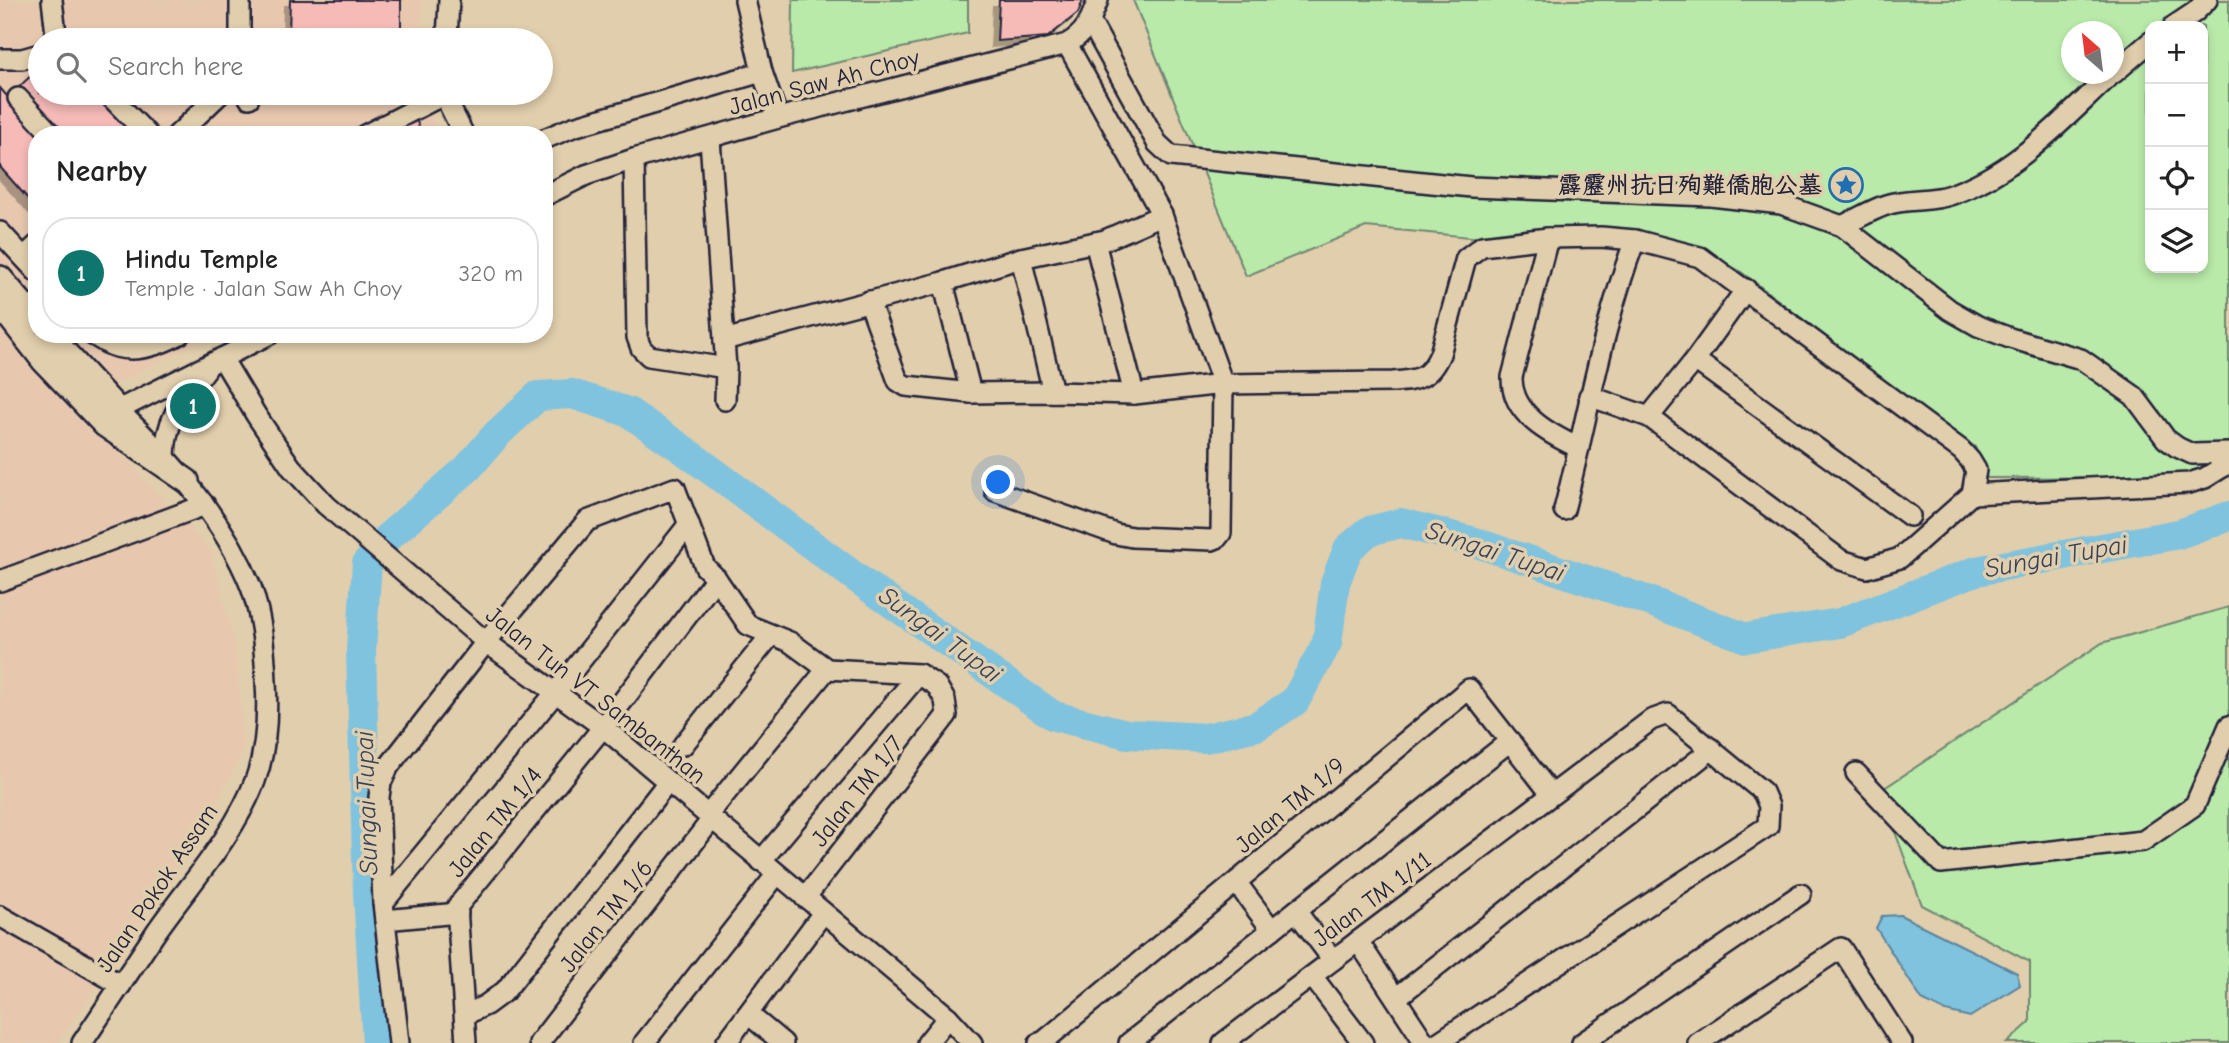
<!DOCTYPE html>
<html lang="en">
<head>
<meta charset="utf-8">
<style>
	body { margin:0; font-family:"Comic Neue","LXGW WenKai TC",sans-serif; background:#f6f6f6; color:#222 }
	.controls { position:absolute; right:21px; top:21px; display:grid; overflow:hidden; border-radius:14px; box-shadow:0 4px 10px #0003 }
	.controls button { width:63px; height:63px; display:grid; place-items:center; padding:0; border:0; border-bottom:2px solid #e0e0e0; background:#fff; color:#222; font:35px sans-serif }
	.compass { position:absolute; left:2061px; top:21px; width:63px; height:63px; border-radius:50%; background:#fff; box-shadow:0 4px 10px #0003; rotate:332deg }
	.you { position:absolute; left:999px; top:483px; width:24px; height:24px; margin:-18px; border:5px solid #fff; border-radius:50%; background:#1a73e8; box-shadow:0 0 0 10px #1a73e833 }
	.badge { display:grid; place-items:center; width:46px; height:46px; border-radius:50%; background:#0f766e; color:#fff; font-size:23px; font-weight:700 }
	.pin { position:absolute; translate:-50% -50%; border:4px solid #fff; box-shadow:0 2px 7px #0006 }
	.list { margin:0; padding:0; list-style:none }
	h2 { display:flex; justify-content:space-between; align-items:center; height:91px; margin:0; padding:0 28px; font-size:30px }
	h2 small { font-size:23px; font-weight:400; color:#767676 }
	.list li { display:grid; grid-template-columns:46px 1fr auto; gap:21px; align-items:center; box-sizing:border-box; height:112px; margin:0 14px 14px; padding:0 14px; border:2px solid #e0e0e0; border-radius:28px }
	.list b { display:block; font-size:26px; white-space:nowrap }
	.list p { margin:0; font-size:23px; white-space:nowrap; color:#767676 }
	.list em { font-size:23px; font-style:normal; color:#767676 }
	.icon { flex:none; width:38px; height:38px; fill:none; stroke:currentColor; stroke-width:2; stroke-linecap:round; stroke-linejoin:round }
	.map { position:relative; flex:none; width:2229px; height:1043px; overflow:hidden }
	.search { position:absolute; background:#fff; box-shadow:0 4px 10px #0003; left:28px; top:28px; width:525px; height:77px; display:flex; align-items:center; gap:18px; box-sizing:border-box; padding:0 24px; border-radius:38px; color:#767676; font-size:26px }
	.panel { position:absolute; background:#fff; box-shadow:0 4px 10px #0003; left:28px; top:126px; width:525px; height:217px; border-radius:28px }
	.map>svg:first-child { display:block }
	.built { fill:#e7c8af }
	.green { fill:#b9eaa9; stroke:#6e8672; stroke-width:2; fill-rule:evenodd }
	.water { fill:#7fc3df; stroke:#5a839d; stroke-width:2 }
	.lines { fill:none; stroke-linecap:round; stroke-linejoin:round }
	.river { stroke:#7fc3df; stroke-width:30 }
	.building { fill:#f6bab7; stroke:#22223b; stroke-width:2; filter:url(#shadow) }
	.minor-casing { stroke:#22223b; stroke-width:24 }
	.major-casing { stroke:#22223b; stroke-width:28 }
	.minor { stroke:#e1ceac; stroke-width:19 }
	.major { stroke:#e1ceac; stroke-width:23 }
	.labels { text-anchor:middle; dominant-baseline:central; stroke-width:7; stroke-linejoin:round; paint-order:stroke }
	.street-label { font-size:24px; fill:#22223b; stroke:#e1ceac }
	.poi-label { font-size:24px; font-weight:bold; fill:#22223b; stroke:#e1ceac; text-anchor:end }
	.water-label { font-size:26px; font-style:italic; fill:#35425c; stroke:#e1ceac }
</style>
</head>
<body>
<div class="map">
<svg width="2229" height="1043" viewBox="0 0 2229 1043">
	<defs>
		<filter id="shadow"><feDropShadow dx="-6" dy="6" stdDeviation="0" flood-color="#0004"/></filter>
	</defs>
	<rect width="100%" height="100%" fill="#e1ceac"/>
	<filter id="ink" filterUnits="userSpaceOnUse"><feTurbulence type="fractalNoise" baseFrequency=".0143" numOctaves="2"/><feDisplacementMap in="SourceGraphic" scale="14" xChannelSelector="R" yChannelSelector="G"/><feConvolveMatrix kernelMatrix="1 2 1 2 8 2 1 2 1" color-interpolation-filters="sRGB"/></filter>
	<g filter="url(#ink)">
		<!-- built -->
		<g class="built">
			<polygon points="0,0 290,0 289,34 400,39 401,0 423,0 420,40 40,40 40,67 19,88 62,135 41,135 0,88"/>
			<polygon points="95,93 420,93 441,135 422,135 415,120 385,135 133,135"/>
			<polygon points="0,167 37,209 37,308 0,267"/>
			<polygon points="0,325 211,551 236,649 244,749 210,817 58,1043 0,1043"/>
			<polygon points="61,334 215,334 109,387"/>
		</g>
		<!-- green -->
		<g class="green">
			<polygon points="793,0 968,0 968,33 792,73"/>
			<path d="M1133,0H2229V477L1987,478L1975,447L1890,386L1740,271L1694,246L1481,238L1366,227L1246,276ZM2150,26H2203V268H2150ZM2072,32H2114V74H2072Z"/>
			<polygon points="2229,607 2229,1043 2007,1043 2030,1022 2030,962 1922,905 1880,791 2102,643"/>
		</g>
		<!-- water -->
		<polygon class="water" points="1900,915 2017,973 2020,985 1970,1017 1942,1010 1922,1000 1876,928 1882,916"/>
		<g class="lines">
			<!-- river -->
			<g class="river">
				<polyline points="388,537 468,468 496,435 538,396 572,394 628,412 681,448 870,588 1054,716 1127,734 1206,738 1257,726 1295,701 1327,643 1335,583 1348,549 1369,531 1401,523 1471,541 1649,601 1746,638 1840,623 1976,571 2179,534 2229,516"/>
				<polyline points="367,563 361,650 368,893 377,1043"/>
			</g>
		</g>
		<!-- building -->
		<g class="building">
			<polygon points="290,0 401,0 401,39 289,34"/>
			<polygon points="999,0 1083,0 1078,13 1048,37 997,41"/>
			<polygon points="40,67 40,93 95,93 133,135 62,135 19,87"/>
			<polygon points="0,88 41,135 37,135 37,209 0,167"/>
			<polygon points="416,119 422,135 385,135"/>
		</g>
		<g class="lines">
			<!-- minor casing -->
			<g class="minor-casing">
				<g id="minor">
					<polyline points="52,0 56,34 59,40"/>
					<polyline points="240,0 240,40"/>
					<polyline points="745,0 762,72 778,118"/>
					<polyline points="1090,21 1157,143 1171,156 1471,187 1711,196 1781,204 1842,226 1950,310 1978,326 2010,338 2081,359 2134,396 2166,439 2177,447 2192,454 2229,453"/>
					<polyline points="2174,26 2195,12 2207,0"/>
					<polyline points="447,40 449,0"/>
					<polyline points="0,59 22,59 40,54"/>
					<polyline points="2114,73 2150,42"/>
					<polyline points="107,93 148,135"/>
					<polyline points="247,93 249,98"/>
					<polyline points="447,93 450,107 464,135"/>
					<polyline points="18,98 52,135"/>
					<polyline points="177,135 221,93"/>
					<polyline points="365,135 447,93"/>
					<polyline points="544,139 573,127 762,72"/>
					<polyline points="710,139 726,368 725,400"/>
					<polyline points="634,159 637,337 641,348 649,356 726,368"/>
					<path d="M544,196L586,175L634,159L778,118L1067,44C1087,32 1090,21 1098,0"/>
					<path d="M1842,226C1857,219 1871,210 1886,205C1906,198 1930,202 1950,195C2016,173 2063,119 2112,74"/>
					<polyline points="0,232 37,272"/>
					<path d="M1548,238L1512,377C1511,414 1549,434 1579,448"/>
					<polyline points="1095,242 1134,394"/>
					<polyline points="24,257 37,245"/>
					<polyline points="1021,258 1053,392"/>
					<polyline points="943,282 971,393"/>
					<path d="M869,301L898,381L906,386L971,393L1053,392L1134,394L1223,384L1393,382C1418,380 1429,379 1440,354L1466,258L1482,246L1548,238L1601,237L1635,240L1700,257L1961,450L1970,460L1976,470L1972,494L1900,558L1867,568L1841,560L1649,417L1589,396"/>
					<path d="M91,334C99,338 107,345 116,347C138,353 160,345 180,334"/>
					<polyline points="724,340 943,282 1021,258 1105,240 1162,215"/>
					<polyline points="222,358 256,415 291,467 326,505 486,642 603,727 948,1017 972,1043"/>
					<polyline points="1695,360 1910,516"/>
					<polyline points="1649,417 1695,360 1746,289"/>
					<path d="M165,456C166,415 184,399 207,368"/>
					<polyline points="995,491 1116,534 1132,537 1212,540 1217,538 1221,533 1223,384 1162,215 1067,44"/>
					<polyline points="1972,494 2189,483 2205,478 2229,463"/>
					<path d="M1564,510C1587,420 1602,327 1635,240"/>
					<polyline points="0,581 205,505"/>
					<polyline points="683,745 771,635"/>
					<polyline points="1856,773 1941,863 2143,841 2195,805 2229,726"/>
					<polyline points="708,815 827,669"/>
					<polyline points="761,861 919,674"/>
					<polyline points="1236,882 1272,930"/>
					<polyline points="383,903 556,692 689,524"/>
					<polyline points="1296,911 1333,960"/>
					<polyline points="0,916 121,985"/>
					<polyline points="385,920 458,913"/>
					<polyline points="1358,941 1425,1043"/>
					<polyline points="1312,976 1363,1043"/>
					<polyline points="1396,998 1712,749"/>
					<polyline points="748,1014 783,1043"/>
					<polyline points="465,1015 486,1005 505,991 668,782"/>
					<path d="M82,1043C107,1006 131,969 156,932C190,883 233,838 255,781C266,751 268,714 266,682C265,651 262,617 251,587C223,517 172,462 118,410L270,334"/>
					<polyline points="399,1043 383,903 379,797 381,783 389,766 486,642 587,521 675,488 705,567 716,578 748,625 790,642 827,669 919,674 937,686 945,700 947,715 805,898"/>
					<polyline points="466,1043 457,907 603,727 716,578"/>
					<polyline points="539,1043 712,819"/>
					<polyline points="644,1043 777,874"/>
					<polyline points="726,1043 823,913"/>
					<polyline points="927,1043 948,1017"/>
					<polyline points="1039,1043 1043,1042 1469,689 1551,794"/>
					<polyline points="1129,1043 1510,741"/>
					<polyline points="1223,1043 1651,720 1668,714 1763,792 1769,806 1768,826 1437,1043"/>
					<polyline points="1582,1043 1801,894"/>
					<polyline points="1698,1043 1841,948 1902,1043"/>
				</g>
			</g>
			<!-- major casing -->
			<g class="major-casing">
				<g id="major">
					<polyline points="0,278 37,321"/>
					<polyline points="0,301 4,310 43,360 105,425 187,481"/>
					<polyline points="48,334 118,410"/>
				</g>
			</g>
			<!-- minor -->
			<use href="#minor" class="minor"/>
			<!-- major -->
			<use href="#major" class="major"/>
		</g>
	</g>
	<!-- icons -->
	<defs>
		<g id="sight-ring" transform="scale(1.75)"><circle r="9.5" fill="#e1ceac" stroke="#1f6fb2" stroke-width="1.5"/><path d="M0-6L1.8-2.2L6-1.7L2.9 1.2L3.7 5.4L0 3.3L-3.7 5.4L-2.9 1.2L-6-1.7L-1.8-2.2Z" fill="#1f6fb2"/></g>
	</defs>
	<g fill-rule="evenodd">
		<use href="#sight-ring" x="1846" y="185"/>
	</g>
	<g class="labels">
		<!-- street labels -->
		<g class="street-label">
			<text transform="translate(824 82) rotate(-15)">Jalan Saw Ah Choy</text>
			<text transform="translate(596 695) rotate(38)">Jalan Tun VT Sambanthan</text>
			<text transform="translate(857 791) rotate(-52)">Jalan TM 1/7</text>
			<text transform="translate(1290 805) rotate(-40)">Jalan TM 1/9</text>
			<text transform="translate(495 822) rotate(-51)">Jalan TM 1/4</text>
			<text transform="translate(157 888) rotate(-56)">Jalan Pokok Assam</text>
			<text transform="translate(1372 899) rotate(-37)">Jalan TM 1/11</text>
			<text transform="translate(606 916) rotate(-52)">Jalan TM 1/6</text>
		</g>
		<!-- poi labels -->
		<g class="poi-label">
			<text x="1822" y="185">霹靂州抗日殉難僑胞公墓</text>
		</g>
		<!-- water labels -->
		<g class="water-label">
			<text transform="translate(1495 552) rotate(18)">Sungai Tupai</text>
			<text transform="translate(2056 557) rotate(-10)">Sungai Tupai</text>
			<text transform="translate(940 635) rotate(36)">Sungai Tupai</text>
			<text transform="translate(367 803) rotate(-92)">Sungai Tupai</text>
		</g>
	</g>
</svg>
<div class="controls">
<button>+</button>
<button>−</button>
<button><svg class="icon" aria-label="locate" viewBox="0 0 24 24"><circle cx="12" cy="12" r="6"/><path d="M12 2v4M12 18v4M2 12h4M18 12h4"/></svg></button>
<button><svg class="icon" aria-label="layers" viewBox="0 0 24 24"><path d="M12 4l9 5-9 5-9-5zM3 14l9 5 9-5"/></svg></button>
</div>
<svg class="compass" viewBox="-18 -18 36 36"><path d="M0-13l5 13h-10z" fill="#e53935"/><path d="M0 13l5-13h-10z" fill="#767676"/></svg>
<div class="you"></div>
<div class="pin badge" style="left:193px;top:406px">1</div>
<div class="search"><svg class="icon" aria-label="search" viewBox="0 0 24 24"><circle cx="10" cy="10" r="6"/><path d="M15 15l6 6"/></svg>Search here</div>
<section class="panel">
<h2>Nearby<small></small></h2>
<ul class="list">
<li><span class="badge">1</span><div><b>Hindu Temple</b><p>Temple · Jalan Saw Ah Choy</p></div><em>320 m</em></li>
</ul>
</section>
</div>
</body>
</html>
